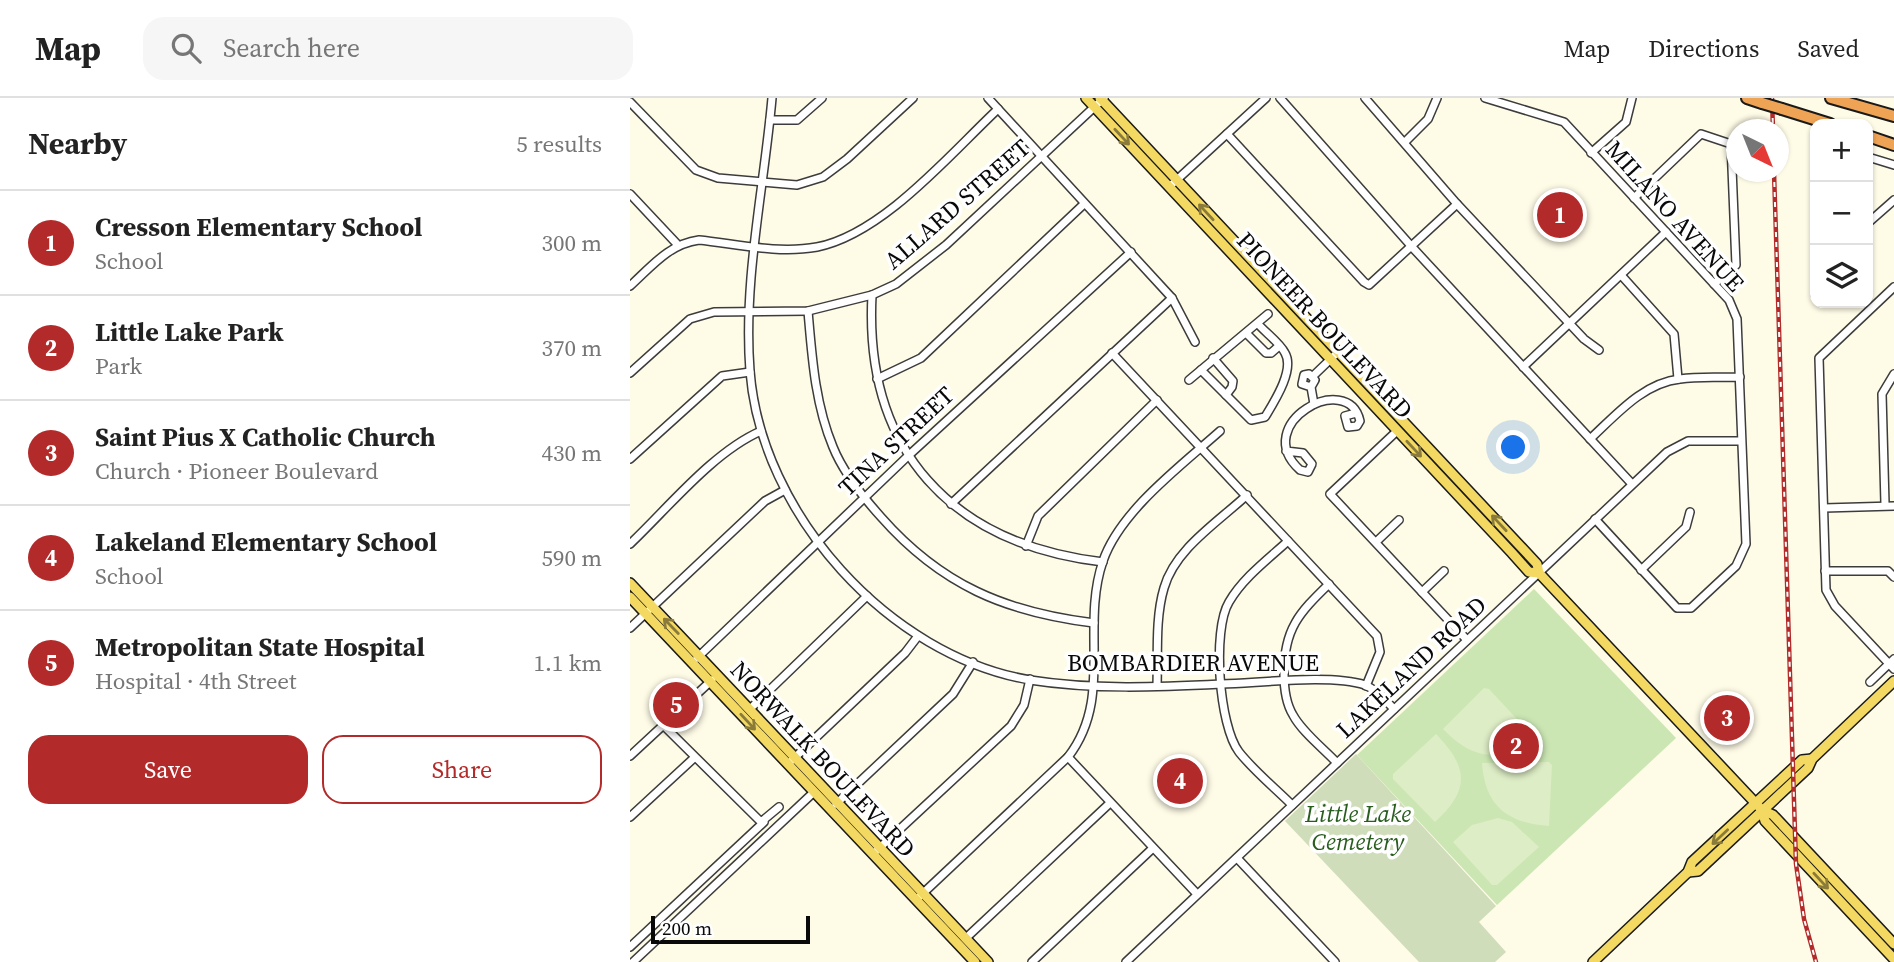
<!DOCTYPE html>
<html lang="en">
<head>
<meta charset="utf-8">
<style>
	body { margin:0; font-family:"Source Serif 4",serif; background:#f6f6f6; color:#222 }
	.controls { position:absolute; right:21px; top:21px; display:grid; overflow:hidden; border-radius:14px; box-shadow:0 2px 5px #0004 }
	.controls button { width:63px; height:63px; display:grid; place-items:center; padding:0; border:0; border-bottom:2px solid #e0e0e0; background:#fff; color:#222; font:35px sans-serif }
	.compass { position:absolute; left:1096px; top:21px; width:63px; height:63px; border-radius:50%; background:#fff; box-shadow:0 2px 5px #0004; rotate:137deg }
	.scale { position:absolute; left:21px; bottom:18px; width:159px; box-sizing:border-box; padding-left:7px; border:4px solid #090909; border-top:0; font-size:19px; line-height:24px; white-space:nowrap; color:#090909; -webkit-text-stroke:5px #fff; paint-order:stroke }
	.you { position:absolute; left:884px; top:350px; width:24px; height:24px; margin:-18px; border:5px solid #fff; border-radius:50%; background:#1a73e8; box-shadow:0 0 0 10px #1a73e833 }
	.badge { display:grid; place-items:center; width:46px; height:46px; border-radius:50%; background:#b22a29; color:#fff; font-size:23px; font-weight:700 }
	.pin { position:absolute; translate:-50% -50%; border:4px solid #fff; box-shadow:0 2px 7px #0006 }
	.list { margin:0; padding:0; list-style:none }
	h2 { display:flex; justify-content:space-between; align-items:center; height:91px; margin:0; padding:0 28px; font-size:30px }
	h2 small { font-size:23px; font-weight:400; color:#767676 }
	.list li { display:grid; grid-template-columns:46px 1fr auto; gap:21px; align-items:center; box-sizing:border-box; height:105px; padding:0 28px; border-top:2px solid #e0e0e0 }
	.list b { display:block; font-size:26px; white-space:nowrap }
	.list p { margin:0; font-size:23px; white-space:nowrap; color:#767676 }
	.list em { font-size:23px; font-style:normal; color:#767676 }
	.actions { display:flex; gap:14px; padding:21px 28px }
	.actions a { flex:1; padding:16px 0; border:2px solid #b22a29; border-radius:21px; text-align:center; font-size:24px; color:#b22a29 }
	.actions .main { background:#b22a29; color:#fff }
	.icon { flex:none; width:38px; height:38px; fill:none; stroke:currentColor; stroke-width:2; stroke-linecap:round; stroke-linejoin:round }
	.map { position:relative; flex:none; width:1264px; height:864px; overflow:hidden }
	header { display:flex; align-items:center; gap:42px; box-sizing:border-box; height:98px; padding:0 35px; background:#fff; border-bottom:2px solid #e0e0e0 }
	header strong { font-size:33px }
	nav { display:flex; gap:38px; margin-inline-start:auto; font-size:24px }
	.search { width:490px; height:63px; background:#f6f6f6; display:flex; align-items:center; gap:18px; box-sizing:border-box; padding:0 24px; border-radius:21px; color:#767676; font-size:26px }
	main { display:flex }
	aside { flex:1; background:#fff }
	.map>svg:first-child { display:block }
	.green { fill:#cbe6b3 }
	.cemetery { fill:#d0ddbb }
	.pitch { fill:#ddedc5 }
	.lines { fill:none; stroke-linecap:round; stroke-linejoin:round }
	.minor-casing { stroke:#3c3c3c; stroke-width:10 }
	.major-casing { stroke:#1a1a1a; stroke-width:12 }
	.highway-casing { stroke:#1a1a1a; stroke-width:14 }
	.minor { stroke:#fff; stroke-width:7 }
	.major { stroke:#f3d862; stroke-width:9 }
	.highway { stroke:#efa354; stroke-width:10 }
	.rail-casing { stroke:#b22a29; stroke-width:4.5 }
	.rail { stroke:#fff; stroke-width:2; stroke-dasharray:5; stroke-linecap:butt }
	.highway-bridge-casing { stroke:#1a1a1a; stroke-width:14; stroke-linecap:butt }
	.highway-bridge { stroke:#efa354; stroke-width:10 }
	.oneway { stroke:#8a7b3a }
	.labels { text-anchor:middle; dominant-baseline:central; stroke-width:7; stroke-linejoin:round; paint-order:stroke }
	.street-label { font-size:24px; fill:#090909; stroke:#fff }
	.park-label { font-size:24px; font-style:italic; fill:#285d1e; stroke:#fff }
</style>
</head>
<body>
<header>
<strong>Map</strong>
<div class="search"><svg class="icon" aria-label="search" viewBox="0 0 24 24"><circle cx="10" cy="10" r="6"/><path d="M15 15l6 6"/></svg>Search here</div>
<nav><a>Map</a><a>Directions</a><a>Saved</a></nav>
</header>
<main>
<aside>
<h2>Nearby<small>5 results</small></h2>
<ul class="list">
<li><span class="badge">1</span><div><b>Cresson Elementary School</b><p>School</p></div><em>300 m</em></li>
<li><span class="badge">2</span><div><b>Little Lake Park</b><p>Park</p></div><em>370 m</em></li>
<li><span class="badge">3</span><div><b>Saint Pius X Catholic Church</b><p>Church · Pioneer Boulevard</p></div><em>430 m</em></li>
<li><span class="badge">4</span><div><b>Lakeland Elementary School</b><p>School</p></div><em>590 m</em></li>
<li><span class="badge">5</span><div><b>Metropolitan State Hospital</b><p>Hospital · 4th Street</p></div><em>1.1 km</em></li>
</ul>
<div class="actions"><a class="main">Save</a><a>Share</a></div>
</aside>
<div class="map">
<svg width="1264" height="864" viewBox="0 0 1264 864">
	<rect width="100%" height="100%" fill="#fefbe7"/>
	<!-- green -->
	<polygon class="green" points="904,491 1046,640 867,807 727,657"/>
	<!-- cemetery -->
	<polygon class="cemetery" points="726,656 866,808 849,824 876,854 865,864 789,864 655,723"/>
	<!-- pitch -->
	<g class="pitch">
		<path d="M854,590L859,591L901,636C869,667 842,661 813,631Z"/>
		<path d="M806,636C839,670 840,692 805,724L763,681V676Z"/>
		<path d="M919,664L922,667L919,728C877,725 855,708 852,665Z"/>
		<polygon points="868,720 882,724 909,749 867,787 862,787 823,744 842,727"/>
	</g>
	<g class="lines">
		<!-- minor casing -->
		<g class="minor-casing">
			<g id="minor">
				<path d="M142,0C134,91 113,182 120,273C131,416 259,558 400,582C463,592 529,589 592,586C630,585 701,576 735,587C747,592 755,602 764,611"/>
				<polyline points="358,0 542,200 565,244"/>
				<polyline points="650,0 782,149 1002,386"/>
				<polyline points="735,0 827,106 954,241 969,252"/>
				<polyline points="855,0 934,24 1099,202 1107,221 1116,446 1106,468 1061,510 1047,510 965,421"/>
				<polyline points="0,4 66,72 88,80 167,87 193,79 217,61 283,0"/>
				<polyline points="140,22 167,22 192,0"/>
				<polyline points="597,36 734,184 739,187 827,106"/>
				<polyline points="775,44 798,21 807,0"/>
				<polyline points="961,55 996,24 1002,0"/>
				<polyline points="1238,59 1264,67"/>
				<polyline points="539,89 636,0"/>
				<polyline points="0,96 47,146"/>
				<polyline points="1004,100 1071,36 1101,46 1106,167 1084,186"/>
				<polyline points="1238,125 1264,102"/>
				<polyline points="991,177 1044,236 1048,281"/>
				<path d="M0,188C22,168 39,146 69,142C107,146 148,156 187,149C253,136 320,56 368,11"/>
				<polyline points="1264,189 1189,260 1196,492 1205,508 1264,571"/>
				<path d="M242,197C234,352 321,446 473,464"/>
				<polyline points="1185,197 1185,196"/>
				<path d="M178,213C182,259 185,306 203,349C213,374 233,399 251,419C311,487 375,514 464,525"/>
				<polyline points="617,236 636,255 641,255 649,248"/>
				<polyline points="482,255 747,538 750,554 736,588"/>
				<polyline points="583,260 603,283 602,289 596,297"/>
				<polyline points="893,269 1036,134"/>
				<path d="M571,272L621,322L635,319C644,304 665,272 655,255C650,245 636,235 628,226"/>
				<polyline points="0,275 60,221 84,214 178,213 242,197 266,186 316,147 474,0"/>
				<polyline points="683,278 707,255"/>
				<polyline points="247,281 291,260 454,106"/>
				<polyline points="559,282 638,216"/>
				<polyline points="681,289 672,286 674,277 679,276 685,282 681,289 684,306"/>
				<polyline points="767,333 700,396 837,542"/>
				<path d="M960,341C986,317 1013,285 1050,281C1069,278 1090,280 1110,279"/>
				<path d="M656,353L673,355L682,366L678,374L670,372C619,326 718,271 730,323L727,328L718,329L715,318L726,315"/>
				<polyline points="0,361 92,278 120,274"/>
				<polyline points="321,406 542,200"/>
				<polyline points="1255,406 1252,296 1264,276"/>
				<polyline points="1194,410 1264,408"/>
				<path d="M658,443C637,462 613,480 599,504C582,532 589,628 609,654C624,673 645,690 662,707"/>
				<polyline points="746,444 769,422"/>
				<path d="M0,446C39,409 83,354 131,333"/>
				<polyline points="396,448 408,418 527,302"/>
				<polyline points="1011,472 1056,429 1060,414"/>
				<polyline points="1195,473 1258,473 1264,479"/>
				<path d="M699,486C669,515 654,531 654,575C654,589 655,604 663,617C672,634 693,650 707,665"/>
				<polyline points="792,494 814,473"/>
				<polyline points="0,530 135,403 155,392"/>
				<polyline points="67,560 278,358 501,154"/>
				<polyline points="1240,584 1264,561"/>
				<path d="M527,588C528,557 525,520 534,490C545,451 588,424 617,397"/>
				<polyline points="120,611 237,498"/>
				<polyline points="33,627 131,724 149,709"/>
				<polyline points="0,658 82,582"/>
				<polyline points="438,659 567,796"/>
				<polyline points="158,666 275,555 288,538"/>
				<polyline points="206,706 323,596 343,564"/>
				<polyline points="0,719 64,660"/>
				<polyline points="243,756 381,628 394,607 400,581"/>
				<polyline points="607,760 705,864"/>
				<path d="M289,799L438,659C484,600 450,530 473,463C490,413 552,367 590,333"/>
				<polyline points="336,840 480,705"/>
				<polyline points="0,849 134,724"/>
				<polyline points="3,864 184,694"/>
				<polyline points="402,864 523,750"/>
				<polyline points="496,864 1037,354 1058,343 1111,343"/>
			</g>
		</g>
		<!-- major casing -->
		<g class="major-casing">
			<g id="major">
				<polyline points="456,0 882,455 899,474 909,475"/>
				<polyline points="470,0 907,466 909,475 1132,712 1143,717 1264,846"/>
				<polyline points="0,485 358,864"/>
				<polyline points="0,499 345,864"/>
				<polyline points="1132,712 1135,723 1264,861"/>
				<polyline points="1058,774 1068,773 1178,670 1182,661 1264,583"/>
				<polyline points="963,864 1058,774 1062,764 1172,662 1182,661"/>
			</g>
		</g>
		<!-- highway casing -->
		<g class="highway-casing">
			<g id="highway">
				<polyline points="1117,0 1132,5"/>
				<polyline points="1201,0 1264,18"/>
				<polyline points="1152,11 1200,26"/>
				<polyline points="1238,38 1264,47"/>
			</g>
		</g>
		<!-- minor -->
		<use href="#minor" class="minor"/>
		<!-- major -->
		<use href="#major" class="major"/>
		<!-- highway -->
		<use href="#highway" class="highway"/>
		<!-- rail casing -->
		<g class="rail-casing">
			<g id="rail">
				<polyline points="1142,0 1143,32"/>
				<polyline points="1144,74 1166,766 1174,821 1186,864"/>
			</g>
		</g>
		<!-- rail -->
		<use href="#rail" class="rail"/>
		<!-- highway-bridge casing -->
		<g class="highway-bridge-casing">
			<polyline id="highway-bridge" points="1132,5 1152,11"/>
		</g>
		<!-- highway-bridge -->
		<use href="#highway-bridge" class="highway-bridge"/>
	</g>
	<!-- one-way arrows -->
	<defs><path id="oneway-shaft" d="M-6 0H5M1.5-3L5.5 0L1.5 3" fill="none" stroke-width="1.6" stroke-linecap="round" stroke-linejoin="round" transform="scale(1.75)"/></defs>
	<g class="oneway">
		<use href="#oneway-shaft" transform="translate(492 39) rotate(47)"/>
		<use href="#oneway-shaft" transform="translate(576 114) rotate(-133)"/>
		<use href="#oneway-shaft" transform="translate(784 351) rotate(47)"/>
		<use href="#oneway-shaft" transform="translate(869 425) rotate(-133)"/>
		<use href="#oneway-shaft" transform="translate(41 528) rotate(-134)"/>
		<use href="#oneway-shaft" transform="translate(118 624) rotate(47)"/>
		<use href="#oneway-shaft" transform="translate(1090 739) rotate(137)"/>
		<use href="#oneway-shaft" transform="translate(1191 783) rotate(47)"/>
	</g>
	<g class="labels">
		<!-- street labels -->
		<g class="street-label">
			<text transform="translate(327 106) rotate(-41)">ALLARD STREET</text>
			<text transform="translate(1045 118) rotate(48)">MILANO AVENUE</text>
			<text transform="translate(695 227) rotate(47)">PIONEER BOULEVARD</text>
			<text transform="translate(266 343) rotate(-43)">TINA STREET</text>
			<text x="563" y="564">BOMBARDIER AVENUE</text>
			<text transform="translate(781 569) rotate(-43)">LAKELAND ROAD</text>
			<text transform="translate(193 661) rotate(47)">NORWALK BOULEVARD</text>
		</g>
		<!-- park labels -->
		<g class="park-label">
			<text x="728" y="715">Little Lake<tspan x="728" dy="28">Cemetery</tspan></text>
		</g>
	</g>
</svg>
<div class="controls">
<button>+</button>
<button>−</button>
<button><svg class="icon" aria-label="layers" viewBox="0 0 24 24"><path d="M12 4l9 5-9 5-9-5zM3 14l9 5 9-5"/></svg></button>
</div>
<svg class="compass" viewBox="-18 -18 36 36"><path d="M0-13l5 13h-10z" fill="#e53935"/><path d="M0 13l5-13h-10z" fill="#767676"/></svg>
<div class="scale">200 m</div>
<div class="you"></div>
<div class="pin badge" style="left:930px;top:117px">1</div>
<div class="pin badge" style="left:886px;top:648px">2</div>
<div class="pin badge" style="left:1097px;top:620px">3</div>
<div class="pin badge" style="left:550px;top:683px">4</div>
<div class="pin badge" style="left:46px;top:607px">5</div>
</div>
</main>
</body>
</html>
